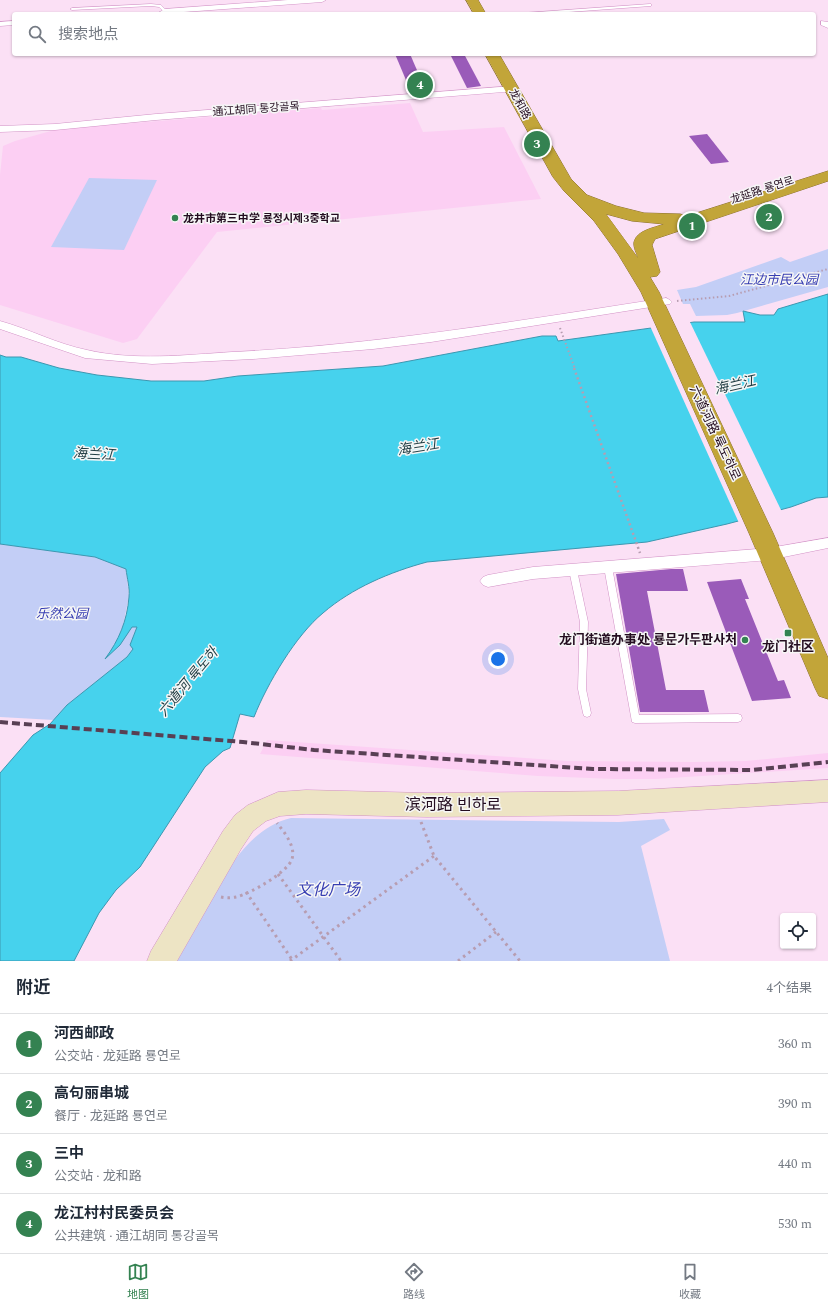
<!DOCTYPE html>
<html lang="zh">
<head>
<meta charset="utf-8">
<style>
	body { margin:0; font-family:Spectral,"Noto Sans SC","Noto Sans KR",serif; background:#f6f6f7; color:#1f2937 }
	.controls { position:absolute; right:12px; bottom:12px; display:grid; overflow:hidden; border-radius:4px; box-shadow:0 1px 3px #0004 }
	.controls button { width:36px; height:36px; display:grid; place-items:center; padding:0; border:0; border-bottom:1px solid #e0e1e3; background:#fff; color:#1f2937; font:20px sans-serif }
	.you { position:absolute; left:498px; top:659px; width:14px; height:14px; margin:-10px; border:3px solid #fff; border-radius:50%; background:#1a73e8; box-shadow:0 0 0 6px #1a73e833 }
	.badge { display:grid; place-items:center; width:26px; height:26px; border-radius:50%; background:#348251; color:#fff; font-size:13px; font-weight:700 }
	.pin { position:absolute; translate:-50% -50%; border:2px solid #fff; box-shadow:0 1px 4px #0006 }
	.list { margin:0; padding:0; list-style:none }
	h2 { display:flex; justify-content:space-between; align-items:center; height:52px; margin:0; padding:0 16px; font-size:17px }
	h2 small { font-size:13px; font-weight:400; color:#747a83 }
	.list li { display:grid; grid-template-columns:26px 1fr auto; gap:12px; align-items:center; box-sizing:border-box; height:60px; padding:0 16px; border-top:1px solid #e0e1e3 }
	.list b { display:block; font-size:15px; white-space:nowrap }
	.list p { margin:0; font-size:13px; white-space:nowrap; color:#747a83 }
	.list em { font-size:13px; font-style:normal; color:#747a83 }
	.icon { flex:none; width:22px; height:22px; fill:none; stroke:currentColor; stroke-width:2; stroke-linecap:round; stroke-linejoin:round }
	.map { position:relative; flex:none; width:828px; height:961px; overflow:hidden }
	.search { position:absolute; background:#fff; box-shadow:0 1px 3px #0004; left:12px; right:12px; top:12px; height:44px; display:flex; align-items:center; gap:10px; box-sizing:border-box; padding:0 14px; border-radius:4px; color:#747a83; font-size:15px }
	.sheet { height:292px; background:#fff }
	nav { display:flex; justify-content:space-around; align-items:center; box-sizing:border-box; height:56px; border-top:1px solid #e0e1e3; background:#fff; font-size:11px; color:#747a83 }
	nav a { display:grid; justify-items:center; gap:2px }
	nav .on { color:#348251 }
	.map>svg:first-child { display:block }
	.built { fill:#fccff3 }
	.green { fill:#c3cef6 }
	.water { fill:#46d2ed; stroke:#3c97b0 }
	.pier { fill:#fbe0f5 }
	.building { fill:#9a5bb9 }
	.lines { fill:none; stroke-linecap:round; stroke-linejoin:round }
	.lane-casing { stroke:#d292c6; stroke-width:1 }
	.street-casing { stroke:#d292c6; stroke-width:1 }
	.secondary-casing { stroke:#d292c6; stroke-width:1 }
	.highway-casing { stroke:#8b7030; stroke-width:1 }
	.path-far2 { stroke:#b79db1; stroke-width:2; stroke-dasharray:1.5 2.5; stroke-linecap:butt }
	.path-far1 { stroke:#b79db1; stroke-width:2.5; stroke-dasharray:2 3; stroke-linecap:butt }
	.path { stroke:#b79db1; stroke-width:3; stroke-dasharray:2.5 4; stroke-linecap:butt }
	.lane { fill:#fff; fill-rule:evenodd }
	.street { fill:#fff; fill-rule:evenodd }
	.secondary { fill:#ede4c4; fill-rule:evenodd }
	.highway { fill:#c2a539; fill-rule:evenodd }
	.rail { stroke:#584054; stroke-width:4; stroke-dasharray:8 4; stroke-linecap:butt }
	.poi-dot { fill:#348251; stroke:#f6f6f6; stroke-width:1.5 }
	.labels { text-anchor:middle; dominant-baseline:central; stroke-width:3; stroke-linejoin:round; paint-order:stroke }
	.far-street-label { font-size:11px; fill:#240d20; stroke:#f6f6f6 }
	.far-poi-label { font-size:11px; font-weight:bold; fill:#240d20; stroke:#f6f6f6; text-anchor:start }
	.park-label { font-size:13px; font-style:italic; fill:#363db2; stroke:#f6f6f6 }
	.street-label { font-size:13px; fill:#240d20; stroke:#f6f6f6 }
	.poi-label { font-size:13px; font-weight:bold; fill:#240d20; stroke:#f6f6f6; text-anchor:end }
	.water-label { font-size:14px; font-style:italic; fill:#1f3c42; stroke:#f6f6f6 }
	.near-street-label { font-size:16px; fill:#240d20; stroke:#f6f6f6 }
	.near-park-label { font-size:16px; font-style:italic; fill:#363db2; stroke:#f6f6f6 }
</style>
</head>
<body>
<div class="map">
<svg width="828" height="961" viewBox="0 0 828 961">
	<rect width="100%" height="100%" fill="#fbe0f5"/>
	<!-- built -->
	<g class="built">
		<polygon points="410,103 423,132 504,127 541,199 217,232 137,339 123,343 0,305 0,175 3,146 15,141 58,129 321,108 322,110"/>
		<polygon points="267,740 567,761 694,762 746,761 828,753 828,768 655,779 615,779 538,776 260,754"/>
	</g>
	<!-- green -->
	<g class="green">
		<polygon points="89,178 157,180 124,250 51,247"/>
		<polygon points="828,249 828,287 737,313 727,315 696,316 690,304 683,304 677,290 696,287 781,257 790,262"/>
		<polygon points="0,544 96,557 126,569 129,596 123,626 115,646 132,627 137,627 133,637 133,649 127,657 67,705 54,720 0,717"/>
		<path d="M291,818L619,822L664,819L670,830L641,846L670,961H175L234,861C249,841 266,824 291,818Z"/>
	</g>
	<!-- water -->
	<path class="water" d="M828,294V497L816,498L791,507L727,524L647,542L427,562C390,572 352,588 323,613C296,635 267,684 254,717L240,714L230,748L223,751L205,767L140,867L116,890L99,913L74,961H0V773L33,735L50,724L67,705L127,657L133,649L130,645L137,627H132L120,645L105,659C119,640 127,621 129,597C130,588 127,578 126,569L95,557L0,544V355L6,357H21L59,368L97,375L151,381H204L238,376L383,366L542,336H556L558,341L694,322H745L743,311L760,315H774L778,309Z"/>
	<!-- pier -->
	<polygon class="pier" points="689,320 782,512 739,523 650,326"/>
	<!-- building -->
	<g class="building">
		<polygon points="395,54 410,54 426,91 411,92"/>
		<polygon points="450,54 464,54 481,86 467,88"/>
		<polygon points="707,134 729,162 711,164 689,136"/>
		<polygon points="671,569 683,569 688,591 647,591 666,690 704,690 709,712 640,712 616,574"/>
		<polygon points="741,579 749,599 745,599 778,681 784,680 791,698 752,701 707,582"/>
	</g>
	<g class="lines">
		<!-- lane casing -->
		<g class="lane-casing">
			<g id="lane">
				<polygon points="151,4 161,5 167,11 164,12 159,7 151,6 72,10 70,9 72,8"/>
				<polygon points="650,4 651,4 651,6 541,14 522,14 524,13"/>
				<polygon points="608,564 611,565 612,567 639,715 738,714 741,715 742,718 741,721 738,722 635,723 632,722 604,567 605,565"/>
				<polygon points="573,567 576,568 577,570 588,622 586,689 591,713 590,716 587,717 584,716 583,713 578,689 580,622 569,570 570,568"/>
			</g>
		</g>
		<!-- street casing -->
		<g class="street-casing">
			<g id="street">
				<polygon points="288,0 326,0 322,2 156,14 165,9"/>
				<polygon points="14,21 14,25 0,26 0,22"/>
				<polygon points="821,21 828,22 828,28 821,25"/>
				<polygon points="512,86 515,87 516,89 515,91 156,120 55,130 0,132 0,126 55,124 156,114"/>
				<path d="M666,298L670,300L672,302L670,304L431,342L373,349L253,359L152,364L85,358L0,329V321C29,329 57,344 87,350C134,361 185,355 232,352C378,345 522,320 666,298Z"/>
				<polygon points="828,538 828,548 769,560 533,579 488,587 483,585 480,581 483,577 488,575 533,567 769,548"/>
			</g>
		</g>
		<!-- secondary casing -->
		<g class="secondary-casing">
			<polygon id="secondary" points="828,780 828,802 618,815 427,817 306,814 280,816 266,821 253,831 241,849 177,961 147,961 151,951 223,831 235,815 248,805 278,792 306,790 427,793 618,791"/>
		</g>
		<!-- highway casing -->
		<g class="highway-casing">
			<g id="highway">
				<polygon points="466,0 478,0 486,14 474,14"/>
				<path d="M485,54H499L571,179L587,195L616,206L644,213L680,214L687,216L828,171V181L655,239L652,245L660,272L657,276L650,277L659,292L773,533L828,658V699L819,696L815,688L749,533L641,292L618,254L594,221L564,191L553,177ZM606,214L632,221L664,224C654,228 637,230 634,242C633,247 637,254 638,258Z"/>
			</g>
		</g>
		<!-- path-far2 -->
		<g class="path-far2">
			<polyline points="677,301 729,296 828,269"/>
			<polyline points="560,328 575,369"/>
		</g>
		<!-- path-far1 -->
		<polyline class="path-far1" points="574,368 640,553"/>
		<!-- path -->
		<g class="path">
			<polyline points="421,822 434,856 520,961"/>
			<polyline points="278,874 341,961"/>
			<polyline points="246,892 293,961"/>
			<path d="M221,897C226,898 231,898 236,897C250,894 288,872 292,859C296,846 284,832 277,823"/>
			<polyline points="290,961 434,856"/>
			<polyline points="458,961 496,932"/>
		</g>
		<!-- lane -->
		<use href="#lane" class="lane"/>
		<!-- street -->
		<use href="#street" class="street"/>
		<!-- secondary -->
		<use href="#secondary" class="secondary"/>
		<!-- highway -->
		<use href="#highway" class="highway"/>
		<!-- rail -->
		<polyline class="rail" points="0,722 243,742 314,750 593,769 752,770 828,762"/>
	</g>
	<!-- markers -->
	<g class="poi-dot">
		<circle cx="175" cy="218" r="4"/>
		<rect x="784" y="629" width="8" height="8" rx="2"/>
		<circle cx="745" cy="640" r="4"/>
	</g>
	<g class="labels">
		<!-- far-street labels -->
		<g class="far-street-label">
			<text transform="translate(520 104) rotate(61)">龙和路</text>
			<text transform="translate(256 109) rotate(-4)">通江胡同 통강골목</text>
			<text transform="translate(762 190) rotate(-18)">龙延路 룡연로</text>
		</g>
		<!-- far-poi labels -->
		<g class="far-poi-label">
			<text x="183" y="218">龙井市第三中学 룡정시제3중학교</text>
		</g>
		<!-- park labels -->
		<g class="park-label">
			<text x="779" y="280">江边市民公园</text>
			<text x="62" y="614">乐然公园</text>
		</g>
		<!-- street labels -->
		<g class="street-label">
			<text transform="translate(715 433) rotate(65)">六道河路 륙도하로</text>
		</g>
		<!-- poi labels -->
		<g class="poi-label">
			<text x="737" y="640">龙门街道办事处 룡문가두판사처</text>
			<text x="788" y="647" text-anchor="middle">龙门社区</text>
		</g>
		<!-- water labels -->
		<g class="water-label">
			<text transform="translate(735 385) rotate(-13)">海兰江</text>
			<text transform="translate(418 447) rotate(-9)">海兰江</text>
			<text transform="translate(94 454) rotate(3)">海兰江</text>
			<text transform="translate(188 682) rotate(-50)">六道河 륙도하</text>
		</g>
		<!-- near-street labels -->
		<g class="near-street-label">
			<text x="453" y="805">滨河路 빈하로</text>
		</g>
		<!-- near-park labels -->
		<g class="near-park-label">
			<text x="328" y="890">文化广场</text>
		</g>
	</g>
</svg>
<div class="controls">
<button><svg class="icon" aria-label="locate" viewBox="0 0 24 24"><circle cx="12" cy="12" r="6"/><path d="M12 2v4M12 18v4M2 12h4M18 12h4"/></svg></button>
</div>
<div class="you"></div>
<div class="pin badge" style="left:692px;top:226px">1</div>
<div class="pin badge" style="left:769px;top:217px">2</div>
<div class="pin badge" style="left:537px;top:144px">3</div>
<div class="pin badge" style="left:420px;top:85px">4</div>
<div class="search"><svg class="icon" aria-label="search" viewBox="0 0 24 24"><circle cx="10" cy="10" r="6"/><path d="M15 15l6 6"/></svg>搜索地点</div>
</div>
<section class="sheet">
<h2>附近<small>4个结果</small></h2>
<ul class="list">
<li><span class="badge">1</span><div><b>河西邮政</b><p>公交站 · 龙延路 룡연로</p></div><em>360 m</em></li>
<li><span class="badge">2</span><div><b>高句丽串城</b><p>餐厅 · 龙延路 룡연로</p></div><em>390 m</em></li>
<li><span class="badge">3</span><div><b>三中</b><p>公交站 · 龙和路</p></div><em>440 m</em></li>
<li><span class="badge">4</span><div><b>龙江村村民委员会</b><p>公共建筑 · 通江胡同 통강골목</p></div><em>530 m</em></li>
</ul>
</section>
<nav>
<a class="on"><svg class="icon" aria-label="map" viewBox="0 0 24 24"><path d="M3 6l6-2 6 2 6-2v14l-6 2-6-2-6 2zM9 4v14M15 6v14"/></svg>地图</a>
<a><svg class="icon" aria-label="directions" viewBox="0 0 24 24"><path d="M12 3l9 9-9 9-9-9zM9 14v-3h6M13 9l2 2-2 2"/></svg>路线</a>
<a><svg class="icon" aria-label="saved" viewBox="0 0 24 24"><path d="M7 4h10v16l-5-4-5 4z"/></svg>收藏</a>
</nav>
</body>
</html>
